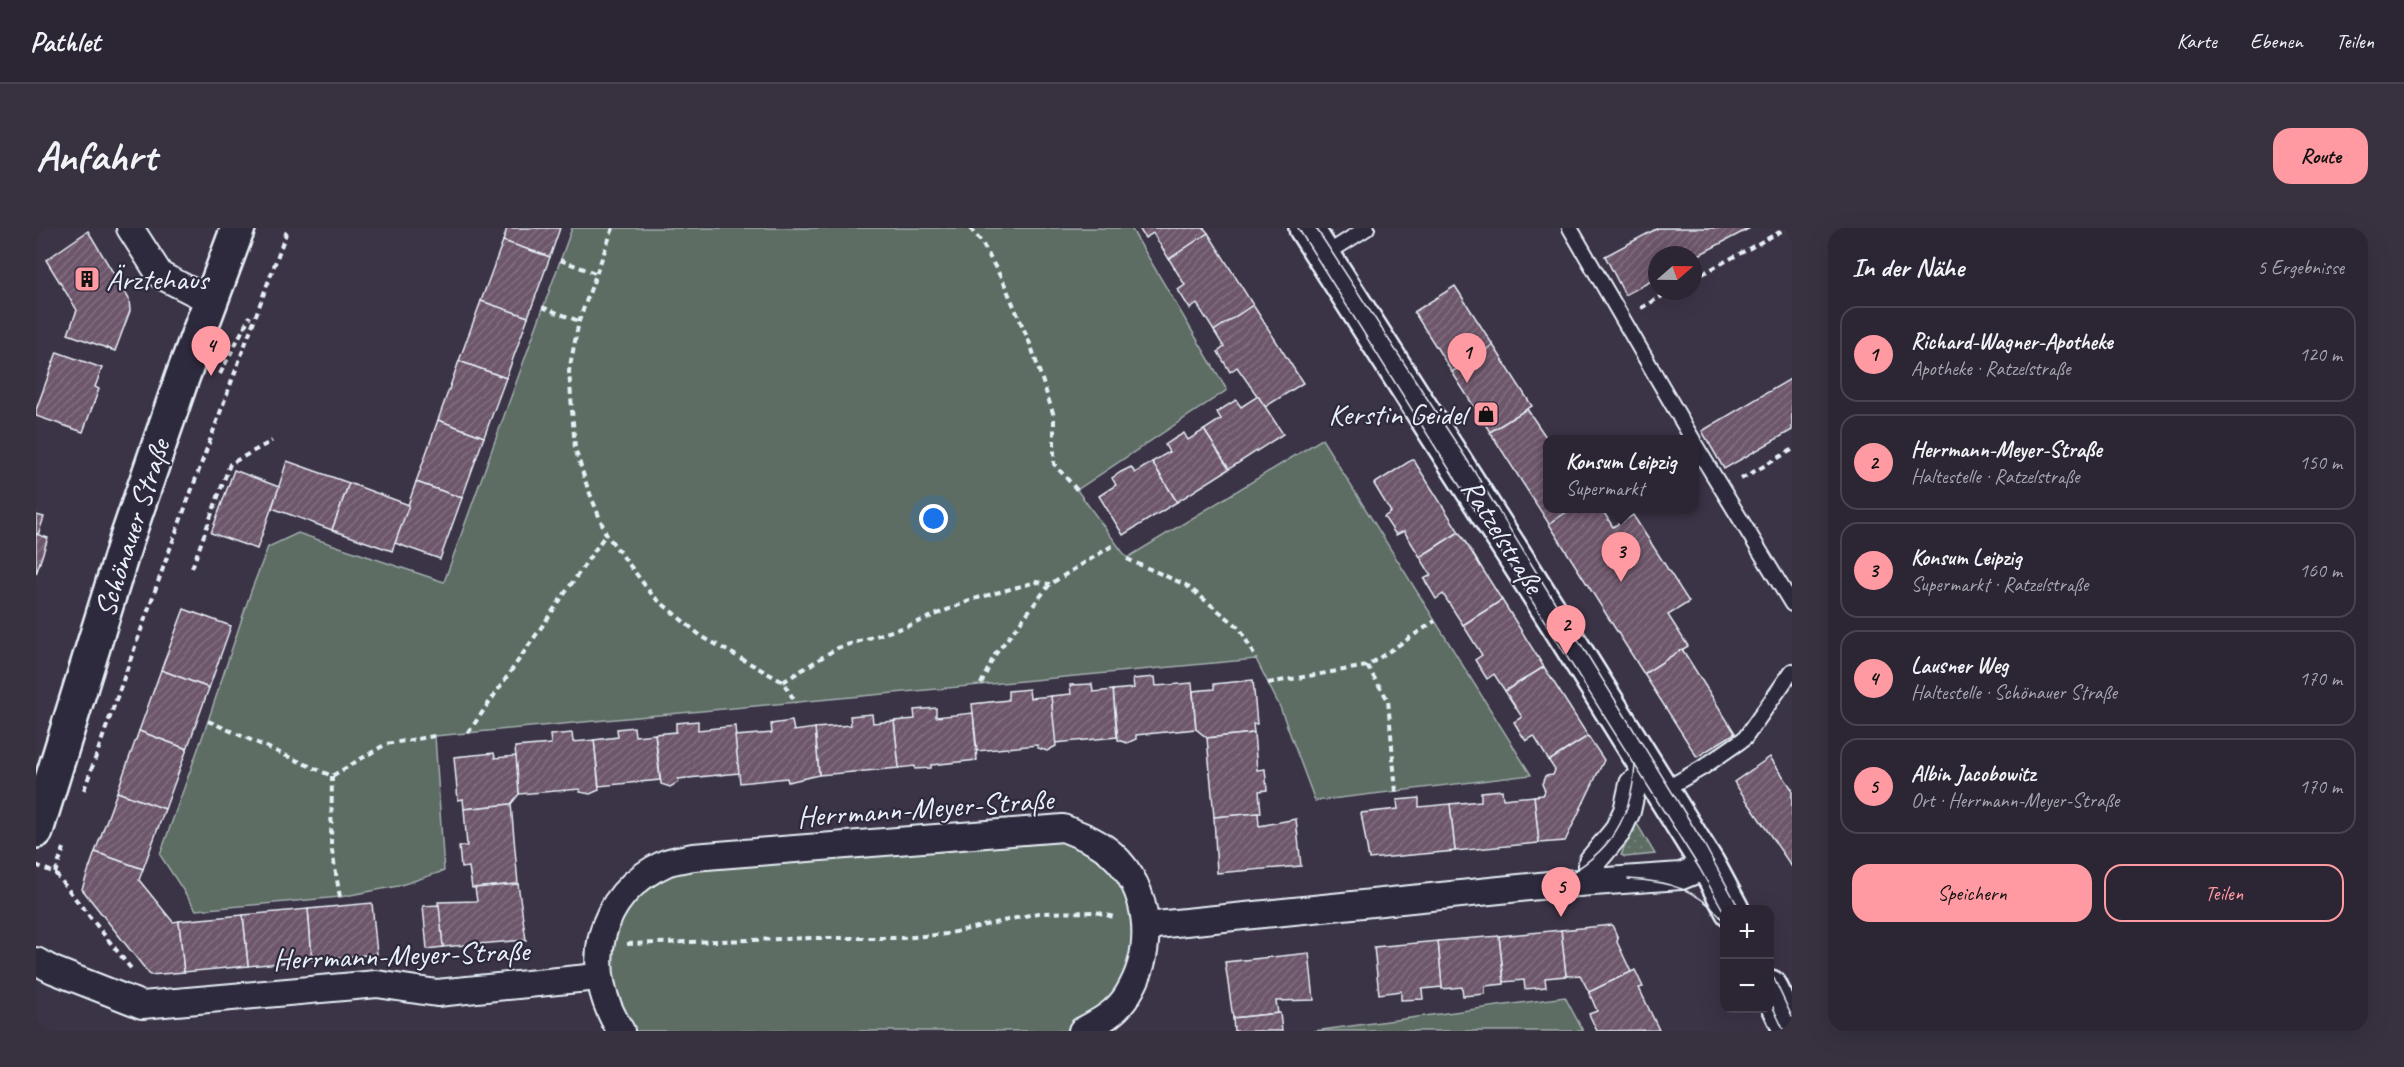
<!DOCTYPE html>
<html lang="de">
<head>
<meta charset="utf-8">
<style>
	body { margin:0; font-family:Caveat,sans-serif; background:#383240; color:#f1f3f6 }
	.controls { position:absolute; right:18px; bottom:18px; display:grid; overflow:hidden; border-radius:12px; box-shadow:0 6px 24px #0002 }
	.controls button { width:54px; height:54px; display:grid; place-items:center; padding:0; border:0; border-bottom:2px solid #48434f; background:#2c2634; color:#f1f3f6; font:30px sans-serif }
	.compass { position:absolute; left:1612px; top:18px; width:54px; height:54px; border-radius:50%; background:#2c2634; box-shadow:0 6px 24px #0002; rotate:70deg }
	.you { position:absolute; left:898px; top:291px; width:21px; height:21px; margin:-15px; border:4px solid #fff; border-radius:50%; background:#1a73e8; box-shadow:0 0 0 9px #1a73e833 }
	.badge { display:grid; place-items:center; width:39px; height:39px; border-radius:50%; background:#ff9aa2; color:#111; font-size:20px; font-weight:700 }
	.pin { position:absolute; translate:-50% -50px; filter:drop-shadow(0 2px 3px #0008) }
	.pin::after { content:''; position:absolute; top:32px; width:21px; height:18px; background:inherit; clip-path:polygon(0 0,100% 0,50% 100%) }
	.popup { position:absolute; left:1507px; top:207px; width:156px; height:78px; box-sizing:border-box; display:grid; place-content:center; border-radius:12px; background:#2c2634; filter:drop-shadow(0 2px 4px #0005); font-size:20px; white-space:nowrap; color:#a6a5ac }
	.popup b { font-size:22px; color:#f1f3f6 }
	.popup::after { content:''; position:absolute; left:50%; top:100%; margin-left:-12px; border:12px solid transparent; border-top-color:#2c2634 }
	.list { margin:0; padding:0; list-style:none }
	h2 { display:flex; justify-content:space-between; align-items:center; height:78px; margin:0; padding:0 24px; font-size:26px }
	h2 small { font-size:20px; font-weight:400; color:#a6a5ac }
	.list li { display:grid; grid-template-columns:39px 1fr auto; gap:18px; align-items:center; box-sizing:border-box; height:96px; margin:0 12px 12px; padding:0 12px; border:2px solid #48434f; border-radius:18px }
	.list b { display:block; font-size:22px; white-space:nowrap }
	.list p { margin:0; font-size:20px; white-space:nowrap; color:#a6a5ac }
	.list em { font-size:20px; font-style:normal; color:#a6a5ac }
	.actions { display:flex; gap:12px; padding:18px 24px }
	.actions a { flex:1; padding:14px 0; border:2px solid #ff9aa2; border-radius:18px; text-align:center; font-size:21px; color:#ff9aa2 }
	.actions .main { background:#ff9aa2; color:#111 }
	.map { position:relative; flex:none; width:1756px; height:803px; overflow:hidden; border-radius:18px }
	header { display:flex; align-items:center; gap:36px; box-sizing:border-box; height:84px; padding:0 30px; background:#2c2634; border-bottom:2px solid #48434f }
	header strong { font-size:28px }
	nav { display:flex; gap:33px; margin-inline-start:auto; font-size:21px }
	.intro { display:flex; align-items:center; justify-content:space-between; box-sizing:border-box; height:144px; padding:0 36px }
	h1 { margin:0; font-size:42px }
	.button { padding:15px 27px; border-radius:18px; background:#ff9aa2; color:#111; font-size:21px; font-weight:700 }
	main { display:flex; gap:36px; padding:0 36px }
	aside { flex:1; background:#2c2634; border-radius:18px; box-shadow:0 6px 24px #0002 }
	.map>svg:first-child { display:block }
	.grass { fill:url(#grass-dots); stroke:#a2afae; stroke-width:1.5 }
	.park { fill:#5d6d64; stroke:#a2afae; stroke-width:1.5 }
	.building { fill:url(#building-hatch); stroke:#e8f1f8; stroke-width:1.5 }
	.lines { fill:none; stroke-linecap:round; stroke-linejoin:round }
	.lane-casing { stroke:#e8f1f8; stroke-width:18 }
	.street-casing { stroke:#e8f1f8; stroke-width:30 }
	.primary-casing { stroke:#e8f1f8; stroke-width:38 }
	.path { stroke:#e8f1f8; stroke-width:4; stroke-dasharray:6 4.5; stroke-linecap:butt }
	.lane { stroke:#2f2a3d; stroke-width:14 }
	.street { stroke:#2f2a3d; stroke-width:26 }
	.primary { stroke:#2f2a3d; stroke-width:33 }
	.tram { stroke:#e8f1f8; stroke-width:1.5 }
	.labels { text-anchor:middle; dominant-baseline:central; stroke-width:4.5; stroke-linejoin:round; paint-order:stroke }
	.poi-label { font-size:30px; fill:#e8f1f8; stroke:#2f2a3d; text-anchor:start }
	.street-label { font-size:30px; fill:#e8f1f8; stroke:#2f2a3d }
</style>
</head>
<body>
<header>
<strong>Pathlet</strong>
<nav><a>Karte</a><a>Ebenen</a><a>Teilen</a></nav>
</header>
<div class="intro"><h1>Anfahrt</h1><a class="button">Route</a></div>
<main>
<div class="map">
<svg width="1756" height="803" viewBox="0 0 1756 803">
	<defs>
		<pattern id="grass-dots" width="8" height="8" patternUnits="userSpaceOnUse" patternTransform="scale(1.5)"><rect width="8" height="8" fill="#5d6d64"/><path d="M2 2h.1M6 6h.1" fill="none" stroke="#74827b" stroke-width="1.8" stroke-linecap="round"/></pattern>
		<pattern id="building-hatch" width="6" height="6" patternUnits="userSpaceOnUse" patternTransform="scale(1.5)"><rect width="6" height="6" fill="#6d566a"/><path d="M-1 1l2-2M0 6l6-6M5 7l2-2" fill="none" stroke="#826f80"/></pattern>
	</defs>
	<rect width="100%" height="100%" fill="#3b3346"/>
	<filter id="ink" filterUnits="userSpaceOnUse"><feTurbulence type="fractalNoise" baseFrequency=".0167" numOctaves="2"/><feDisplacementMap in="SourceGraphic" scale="12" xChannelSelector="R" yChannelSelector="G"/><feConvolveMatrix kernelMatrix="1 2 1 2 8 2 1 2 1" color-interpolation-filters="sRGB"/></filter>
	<g filter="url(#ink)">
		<!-- grass -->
		<polygon class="grass" points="1600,594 1619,626 1589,629 1585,627"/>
		<!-- park -->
		<g class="park">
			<polygon points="536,0 1095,0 1191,162 1041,262 1091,330 1286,211 1495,547 1279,573 1244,479 1220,431 399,508 408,643 362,658 304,669 160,682 124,627 172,493 215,363 232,319 262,305 408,354"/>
			<polygon points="1027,600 1089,641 1107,733 1046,803 585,803 564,717 608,647"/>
			<polygon points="1529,769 1547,803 1278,803"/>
		</g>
		<!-- building -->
		<g class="building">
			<polygon points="471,0 524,0 514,29 467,13"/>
			<polygon points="1103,0 1168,0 1172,5 1133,31 1117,5 1109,10"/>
			<polygon points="1622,0 1714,0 1657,30 1657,27 1621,27 1621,50 1589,67 1569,28"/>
			<polygon points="52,3 93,71 94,83 79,123 32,106 41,82 10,32"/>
			<polygon points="1172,5 1217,77 1178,103 1161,76 1154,81 1142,62 1149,57 1133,31"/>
			<polygon points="467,13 514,29 492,89 445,73"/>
			<polygon points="1419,58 1457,117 1416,144 1378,84"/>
			<polygon points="445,73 492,89 470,150 423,133"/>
			<polygon points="1217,77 1267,155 1229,179 1201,139 1194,144 1182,124 1188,119 1178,103"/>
			<polygon points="1457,117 1496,178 1454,204 1416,144"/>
			<polygon points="21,124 66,140 59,159 63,161 47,204 0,188 0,182"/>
			<polygon points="423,133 470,150 448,209 402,192"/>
			<polygon points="1756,150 1756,202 1688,241 1666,203"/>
			<polygon points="1222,168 1247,206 1193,241 1168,202 1185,191 1181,184 1200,172 1205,179"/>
			<polygon points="1491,181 1512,212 1512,280 1537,280 1513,296 1454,204"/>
			<polygon points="402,192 448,209 426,270 380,254"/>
			<polygon points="1168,202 1193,241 1141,274 1116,234 1133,224 1129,217 1138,211 1148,205 1152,212"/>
			<polygon points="1377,231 1423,304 1384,329 1368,303 1360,307 1348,289 1355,284 1338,256"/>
			<polygon points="251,233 313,255 296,302 236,280"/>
			<polygon points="1116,234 1141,274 1087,307 1063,268 1080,257 1076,250 1085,244 1095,239 1099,245"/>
			<polygon points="198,242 243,259 221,321 175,305"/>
			<polygon points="380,254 426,270 404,331 359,315"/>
			<polygon points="313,255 373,277 356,323 296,302"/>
			<polygon points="1537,280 1565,280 1577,299 1597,287 1653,374 1632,387 1652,418 1608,446 1513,296"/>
			<polygon points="0,287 8,289 2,307 0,306"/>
			<polygon points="1423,304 1466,372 1427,397 1407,366 1400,371 1388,351 1395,347 1384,329"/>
			<polygon points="0,306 12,310 0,346"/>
			<polygon points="1466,372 1508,439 1469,463 1458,446 1451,451 1439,432 1446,427 1427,397"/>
			<polygon points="148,381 195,398 173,460 125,442"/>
			<polygon points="1646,421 1699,505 1661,529 1608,446"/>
			<polygon points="1508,439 1552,508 1513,533 1498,508 1490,513 1484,504 1478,494 1486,489 1469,463"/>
			<polygon points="125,442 173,460 151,521 103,503"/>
			<polygon points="1119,449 1120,458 1156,455 1160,501 1100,507 1100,511 1091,515 1082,512 1077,462 1098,460 1097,451"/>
			<polygon points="1217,452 1221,496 1217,496 1218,505 1171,510 1160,501 1157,463 1178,461 1178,456"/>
			<polygon points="1056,456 1057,464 1077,462 1081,509 1019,515 1015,468 1035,466 1034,457"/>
			<polygon points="993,461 994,470 1015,468 1020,518 1011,523 1002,520 1001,517 941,523 936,476 972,472 972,463"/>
			<polygon points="900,480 900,489 937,485 941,532 895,537 895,540 879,541 879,538 863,540 858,493 879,491 878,482"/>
			<polygon points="836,486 837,495 858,493 863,540 783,547 779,500 815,497 814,488"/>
			<polygon points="662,493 662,502 699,498 703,545 642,551 643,554 634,559 625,556 619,506 640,504 640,495"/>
			<polygon points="756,493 758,503 779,500 783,547 752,554 751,550 704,555 699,508 736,505 735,496"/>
			<polygon points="598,499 599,508 619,506 624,552 563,558 558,512 582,509 581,501"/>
			<polygon points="103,503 151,521 129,581 81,564"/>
			<polygon points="536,505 537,514 558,512 563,562 554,566 544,564 544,561 483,566 479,519 515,516 514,507"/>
			<polygon points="1218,505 1221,542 1229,541 1231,562 1223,563 1225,585 1178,589 1171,510"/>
			<polygon points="1552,508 1568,532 1529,613 1503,615 1498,568 1507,567 1509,563 1506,556 1509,548 1517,547 1519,542 1513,533"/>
			<polygon points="458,525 459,530 480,528 483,566 475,576 428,581 427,571 422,572 418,529"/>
			<polygon points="1734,529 1756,561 1756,639 1698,554"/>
			<polygon points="1466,562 1467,571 1498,568 1503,615 1419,623 1414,576 1445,573 1445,564"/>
			<polygon points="81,564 129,581 107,641 59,624"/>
			<polygon points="1383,570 1383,579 1414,576 1419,623 1333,631 1325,585 1362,581 1361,572"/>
			<polygon points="475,576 482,656 436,660 433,639 425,640 423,618 431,618 428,581"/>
			<polygon points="1222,585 1223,598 1260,591 1265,638 1181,645 1178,589"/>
			<polygon points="59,624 107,641 103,652 137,694 143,693 148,744 114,747 46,661"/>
			<polygon points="482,656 490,712 407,719 402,674 441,673 439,660"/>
			<polygon points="336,675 341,726 276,732 272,681"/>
			<polygon points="403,677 407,719 391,721 387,678"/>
			<polygon points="272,681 276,732 212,738 207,687"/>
			<polygon points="207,687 212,738 148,744 143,693"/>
			<polygon points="1576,697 1582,710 1581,714 1595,744 1553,764 1544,747 1530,748 1525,702"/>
			<polygon points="1525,702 1530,748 1509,750 1510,759 1489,761 1488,752 1468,754 1463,708"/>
			<polygon points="1463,708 1468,756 1449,758 1449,766 1427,768 1426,759 1406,761 1402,713"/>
			<polygon points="1402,713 1406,759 1386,761 1387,771 1365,772 1365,763 1343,766 1338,719"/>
			<polygon points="1273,725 1278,772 1240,773 1242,785 1197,790 1189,734"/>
			<polygon points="1599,742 1607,759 1603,760 1623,802 1561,803 1553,786 1561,783 1553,764"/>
			<polygon points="1244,785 1246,803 1198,803 1197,790"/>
		</g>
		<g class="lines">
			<!-- lane casing -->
			<g class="lane-casing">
				<g id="lane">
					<polyline points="1534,0 1657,212"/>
					<polyline points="1287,28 1331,0"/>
					<polyline points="1658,215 1756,376"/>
					<polyline points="1626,563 1666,540 1709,510 1756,443"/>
				</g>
			</g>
			<!-- street casing -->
			<g class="street-casing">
				<g id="street">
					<polyline points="94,0 124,47 175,73"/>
					<polyline points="1556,653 1556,634 1581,604 1591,583 1597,556 1615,545"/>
					<polyline points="1110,698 1513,657 1645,648 1672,637"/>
					<polyline points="0,733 17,742 106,777 341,756 401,765 562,749"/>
					<path d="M585,803C545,742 560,666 630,635C638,632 648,631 657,629L1027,600C1044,607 1062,613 1076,626C1115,662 1119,722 1092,766C1082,784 1063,794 1046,803"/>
				</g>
			</g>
			<!-- primary casing -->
			<g class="primary-casing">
				<g id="primary">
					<polyline points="1270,0 1524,399 1672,637 1696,682"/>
					<polyline points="0,603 90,313 146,150 202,0"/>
					<polyline points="1734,759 1755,803"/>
				</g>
			</g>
			<!-- path -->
			<g class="path">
				<polyline points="577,0 543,93 533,143 539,220 551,258 570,306 617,368 665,408 747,454 760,475"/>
				<polyline points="934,0 946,15 968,55 995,118 1018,188 1018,236 1041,262"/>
				<polyline points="524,32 559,45"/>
				<polyline points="1657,51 1751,0"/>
				<polyline points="506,79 543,93"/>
				<polyline points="1605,80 1635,63"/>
				<polyline points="184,146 214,88"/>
				<polyline points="1705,251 1756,222"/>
				<polyline points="1091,331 1150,357 1204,400 1220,431"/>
				<polyline points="156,340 194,236 236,213"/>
				<polyline points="1331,438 1352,472 1360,564"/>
				<polyline points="747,454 801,420 872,398 938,371 1000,354 1014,356"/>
				<polyline points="1232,455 1331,438 1399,393"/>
				<polyline points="945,456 958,428 1014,356 1079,316"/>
				<polyline points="172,493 296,548 350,516 399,508"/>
				<polyline points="432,505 570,306"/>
				<polyline points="296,548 295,617 304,669"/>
				<polyline points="48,562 131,329 252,0"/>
				<polyline points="0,637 19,645 97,743"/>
				<polyline points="19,645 28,620"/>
				<polyline points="591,716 776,710 867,710 910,706 1002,685 1060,684 1081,690"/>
			</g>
			<!-- lane -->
			<use href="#lane" class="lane"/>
			<!-- street -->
			<use href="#street" class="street"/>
			<!-- primary -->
			<use href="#primary" class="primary"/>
			<!-- tram -->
			<g class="tram">
				<polyline points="1262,0 1664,641 1688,684"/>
				<polyline points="1280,0 1430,230 1668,616 1704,682"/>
				<path d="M1592,651C1631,653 1664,661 1688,694"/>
				<path d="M1513,657C1567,631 1595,599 1599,537"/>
				<polyline points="1734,742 1756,789"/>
				<polyline points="1734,773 1748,803"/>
			</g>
		</g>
	</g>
	<!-- icons -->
	<defs>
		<g id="building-square" transform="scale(1.35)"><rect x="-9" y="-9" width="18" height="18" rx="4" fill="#ff9aa2" stroke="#2f2a3d"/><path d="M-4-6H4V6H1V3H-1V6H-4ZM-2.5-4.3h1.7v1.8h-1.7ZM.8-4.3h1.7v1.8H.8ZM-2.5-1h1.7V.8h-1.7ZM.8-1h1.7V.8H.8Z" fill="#111"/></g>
		<g id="shop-square" transform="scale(1.35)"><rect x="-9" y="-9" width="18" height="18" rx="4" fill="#ff9aa2" stroke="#2f2a3d"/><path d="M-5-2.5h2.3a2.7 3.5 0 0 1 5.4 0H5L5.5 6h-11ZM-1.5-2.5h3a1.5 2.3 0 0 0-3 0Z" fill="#111"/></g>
	</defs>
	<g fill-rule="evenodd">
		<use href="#building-square" x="51" y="51"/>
		<use href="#shop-square" x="1450" y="186"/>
	</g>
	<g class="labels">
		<!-- poi labels -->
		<g class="poi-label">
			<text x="70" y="51">Ärztehaus</text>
			<text x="1430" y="186" text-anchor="end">Kerstin Geidel</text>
		</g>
		<!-- street labels -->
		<g class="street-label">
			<text transform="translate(96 300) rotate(-72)">Schönauer Straße</text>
			<text transform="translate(1467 308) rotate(58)">Ratzelstraße</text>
			<text transform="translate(889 580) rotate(-4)">Herrmann-Meyer-Straße</text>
			<text transform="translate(365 727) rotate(-2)">Herrmann-Meyer-Straße</text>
		</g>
	</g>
</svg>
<div class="controls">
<button>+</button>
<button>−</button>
</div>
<svg class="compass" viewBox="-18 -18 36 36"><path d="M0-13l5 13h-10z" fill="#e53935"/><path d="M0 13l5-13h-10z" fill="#a6a5ac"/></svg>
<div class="you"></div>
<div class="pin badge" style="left:1431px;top:155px">1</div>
<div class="pin badge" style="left:1530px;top:427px">2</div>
<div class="pin badge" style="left:1585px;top:354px">3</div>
<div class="popup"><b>Konsum Leipzig</b>Supermarkt</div>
<div class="pin badge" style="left:175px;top:148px">4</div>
<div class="pin badge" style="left:1525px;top:689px">5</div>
</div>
<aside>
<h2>In der Nähe<small>5 Ergebnisse</small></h2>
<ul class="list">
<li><span class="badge">1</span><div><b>Richard-Wagner-Apotheke</b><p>Apotheke · Ratzelstraße</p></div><em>120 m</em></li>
<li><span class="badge">2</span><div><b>Herrmann-Meyer-Straße</b><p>Haltestelle · Ratzelstraße</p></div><em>150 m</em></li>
<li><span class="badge">3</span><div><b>Konsum Leipzig</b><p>Supermarkt · Ratzelstraße</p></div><em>160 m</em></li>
<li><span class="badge">4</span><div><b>Lausner Weg</b><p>Haltestelle · Schönauer Straße</p></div><em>170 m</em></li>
<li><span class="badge">5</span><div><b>Albin Jacobowitz</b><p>Ort · Herrmann-Meyer-Straße</p></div><em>170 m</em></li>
</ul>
<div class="actions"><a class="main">Speichern</a><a>Teilen</a></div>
</aside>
</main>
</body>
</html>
